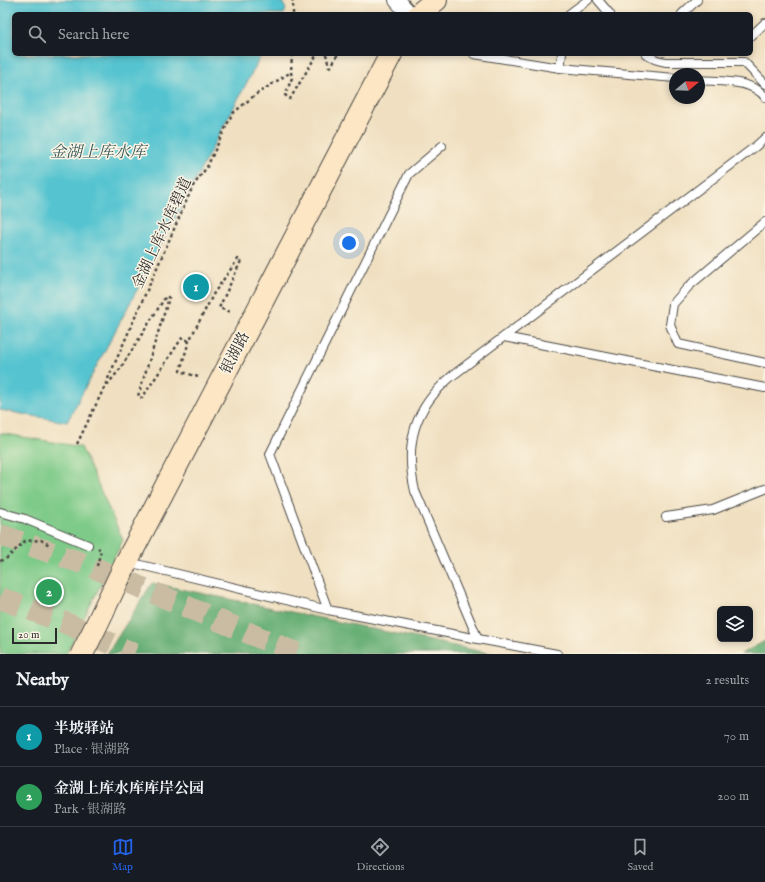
<!DOCTYPE html>
<html lang="en">
<head>
<meta charset="utf-8">
<style>
	body { margin:0; font-family:"IM FELL English","Noto Serif SC",serif; background:#20242c; color:#f1f3f6 }
	.controls { position:absolute; right:12px; bottom:12px; display:grid; overflow:hidden; border-radius:6px; box-shadow:0 2px 6px #0003 }
	.controls button { width:36px; height:36px; display:grid; place-items:center; padding:0; border:0; border-bottom:1px solid #363941; background:#171b24; color:#f1f3f6; font:20px sans-serif }
	.compass { position:absolute; left:669px; top:68px; width:36px; height:36px; border-radius:50%; background:#171b24; box-shadow:0 2px 6px #0003; rotate:71deg }
	.scale { position:absolute; left:12px; bottom:10px; width:45px; box-sizing:border-box; padding-left:4px; border:2px solid #2b2b2b; border-top:0; font-size:11px; line-height:14px; white-space:nowrap; color:#2b2b2b; -webkit-text-stroke:3px #fcf5e5; paint-order:stroke }
	.you { position:absolute; left:349px; top:243px; width:14px; height:14px; margin:-10px; border:3px solid #fff; border-radius:50%; background:#1a73e8; box-shadow:0 0 0 6px #1a73e833 }
	.badge { display:grid; place-items:center; width:26px; height:26px; border-radius:50%; background:#2563eb; color:#fff; font-size:13px; font-weight:700 }
	.pin { position:absolute; translate:-50% -50%; border:2px solid #fff; box-shadow:0 1px 4px #0006 }
	.list { margin:0; padding:0; list-style:none }
	h2 { display:flex; justify-content:space-between; align-items:center; height:52px; margin:0; padding:0 16px; font-size:17px }
	h2 small { font-size:13px; font-weight:400; color:#9ea1a6 }
	.list li { display:grid; grid-template-columns:26px 1fr auto; gap:12px; align-items:center; box-sizing:border-box; height:60px; padding:0 16px; border-top:1px solid #363941 }
	.list b { display:block; font-size:15px; white-space:nowrap }
	.list p { margin:0; font-size:13px; white-space:nowrap; color:#9ea1a6 }
	.list em { font-size:13px; font-style:normal; color:#9ea1a6 }
	.icon { flex:none; width:22px; height:22px; fill:none; stroke:currentColor; stroke-width:2; stroke-linecap:round; stroke-linejoin:round }
	.map { position:relative; flex:none; width:765px; height:654px; overflow:hidden }
	.search { position:absolute; background:#171b24; box-shadow:0 2px 6px #0003; left:12px; right:12px; top:12px; height:44px; display:flex; align-items:center; gap:10px; box-sizing:border-box; padding:0 14px; border-radius:6px; color:#9ea1a6; font-size:15px }
	.sheet { height:172px; background:#171b24 }
	nav { display:flex; justify-content:space-around; align-items:center; box-sizing:border-box; height:56px; border-top:1px solid #363941; background:#171b24; font-size:11px; color:#9ea1a6 }
	nav a { display:grid; justify-items:center; gap:2px }
	nav .on { color:#2563eb }
	.map>svg:first-child { display:block }
	.green { fill:#7eca88; stroke:#547a5a }
	.forest { fill:#66ae74; stroke:#486c50 }
	.water { fill:#57c4d0; stroke:#41787e }
	.lines { fill:none; stroke-linecap:round; stroke-linejoin:round }
	.primary-tunnel { stroke:#c9bca3; stroke-width:22; stroke-dasharray:22 11; stroke-linecap:butt }
	.lane-casing { stroke:#494642; stroke-width:10 }
	.street-casing { stroke:#494642; stroke-width:18 }
	.secondary-casing { stroke:#494642; stroke-width:24 }
	.path { stroke:#494642; stroke-width:2.5; stroke-dasharray:3 3; stroke-linecap:butt }
	.lane { stroke:#fff; stroke-width:8 }
	.street { stroke:#fff; stroke-width:16 }
	.secondary { stroke:#fce6c4; stroke-width:22 }
	.labels { text-anchor:middle; dominant-baseline:central; stroke-width:3; stroke-linejoin:round; paint-order:stroke }
	.street-label { font-size:15px; fill:#2b2b2b; stroke:#fcf5e5 }
	.water-label { font-size:16px; font-style:italic; fill:#38595d; stroke:#fcf5e5 }
</style>
</head>
<body>
<div class="map">
<svg width="765" height="654" viewBox="0 0 765 654">
	<rect width="100%" height="100%" fill="#fcf5e5"/>
	<filter id="ink" filterUnits="userSpaceOnUse"><feTurbulence type="fractalNoise" baseFrequency=".025" numOctaves="2"/><feDisplacementMap in="SourceGraphic" scale="8" xChannelSelector="R" yChannelSelector="G"/><feConvolveMatrix kernelMatrix="1 2 1 2 8 2 1 2 1" color-interpolation-filters="sRGB"/></filter>
	<filter id="wash" filterUnits="userSpaceOnUse"><feTurbulence type="fractalNoise" baseFrequency=".012" numOctaves="4" result="noise"/><feDisplacementMap in="SourceGraphic" scale="16" xChannelSelector="R" yChannelSelector="G"/><feGaussianBlur stdDeviation="0.9" result="paint"/><feColorMatrix in="noise" values="0 0 0 0 0 0 0 0 0 0 0 0 0 0 0 0 0 1.4 0 .05"/><feComposite in="paint" operator="in"/></filter>
	<g filter="url(#wash)">
		<rect width="100%" height="100%" fill="#f0e0c1"/>
		<!-- green -->
		<polygon class="green" points="0,433 81,447 123,540 66,654 0,654"/>
		<!-- forest -->
		<g class="forest">
			<polygon points="152,583 493,654 107,654"/>
			<polygon points="765,641 765,654 741,654"/>
		</g>
		<!-- water -->
		<polygon class="water" points="0,0 281,0 286,9 284,14 14,14 14,54 262,54 67,422 0,410"/>
	</g>
	<g filter="url(#ink)">
		<g class="lines">
			<!-- primary-tunnel -->
			<g class="primary-tunnel">
				<polyline points="0,535 88,565 298,654"/>
				<polyline points="0,598 68,624 134,654"/>
			</g>
			<!-- lane casing -->
			<g class="lane-casing">
				<g id="lane">
					<polyline points="598,0 610,14"/>
					<polyline points="569,14 588,0"/>
					<polyline points="682,14 697,0"/>
					<polyline points="751,36 765,23"/>
					<polyline points="474,54 560,68 675,78"/>
					<path d="M646,54C652,59 659,61 666,62H744L765,84"/>
					<polyline points="560,68 562,54"/>
					<path d="M699,80C720,82 752,79 765,97"/>
					<polyline points="765,222 689,286 673,304 670,325 678,344 765,363"/>
					<polyline points="504,337 765,388"/>
					<polyline points="0,512 25,519 88,545"/>
					<polyline points="666,517 713,510 765,489"/>
					<path d="M128,562L328,610L478,639L415,491C404,443 414,408 452,376L756,146L765,138"/>
					<polyline points="328,610 270,454 409,174 442,146"/>
					<polyline points="478,639 557,654"/>
				</g>
			</g>
			<!-- street casing -->
			<g class="street-casing">
				<polyline id="street" points="397,0 409,14"/>
			</g>
			<!-- secondary casing -->
			<g class="secondary-casing">
				<g id="secondary">
					<polyline points="419,14 436,0"/>
					<polyline points="82,654 96,626 127,561 391,54"/>
				</g>
			</g>
			<!-- path -->
			<g class="path">
				<polyline points="293,14 293,0"/>
				<polyline points="292,54 291,72 292,78 285,95 290,99 317,54"/>
				<polyline points="326,54 329,67"/>
				<polyline points="330,68 338,54"/>
				<polyline points="198,377 180,371 189,341 214,293 238,259 241,261 219,308 231,312"/>
				<polyline points="107,385 120,369 166,296 169,298 138,396 142,398 182,338 189,341"/>
				<polyline points="77,444 103,390 193,186 207,167 232,114 255,95 291,72"/>
				<polyline points="0,561 7,558 25,541 41,540 51,546"/>
				<polyline points="97,566 101,550 98,548"/>
			</g>
			<!-- lane -->
			<use href="#lane" class="lane"/>
			<!-- street -->
			<use href="#street" class="street"/>
			<!-- secondary -->
			<use href="#secondary" class="secondary"/>
		</g>
	</g>
	<g class="labels">
		<!-- street labels -->
		<g class="street-label">
			<text transform="translate(162 233) rotate(-65)">金湖上库水库碧道</text>
			<text transform="translate(235 353) rotate(-63)">银湖路</text>
		</g>
		<!-- water labels -->
		<g class="water-label">
			<text x="98" y="153">金湖上库水库</text>
		</g>
	</g>
</svg>
<div class="controls">
<button><svg class="icon" aria-label="layers" viewBox="0 0 24 24"><path d="M12 4l9 5-9 5-9-5zM3 14l9 5 9-5"/></svg></button>
</div>
<svg class="compass" viewBox="-18 -18 36 36"><path d="M0-13l5 13h-10z" fill="#e53935"/><path d="M0 13l5-13h-10z" fill="#9ea1a6"/></svg>
<div class="scale">20 m</div>
<div class="you"></div>
<div class="pin badge" style="left:196px;top:287px;background:#0f9aa8">1</div>
<div class="pin badge" style="left:49px;top:592px;background:#2e9e5b">2</div>
<div class="search"><svg class="icon" aria-label="search" viewBox="0 0 24 24"><circle cx="10" cy="10" r="6"/><path d="M15 15l6 6"/></svg>Search here</div>
</div>
<section class="sheet">
<h2>Nearby<small>2 results</small></h2>
<ul class="list">
<li><span class="badge" style="background:#0f9aa8">1</span><div><b>半坡驿站</b><p>Place · 银湖路</p></div><em>70 m</em></li>
<li><span class="badge" style="background:#2e9e5b">2</span><div><b>金湖上库水库库岸公园</b><p>Park · 银湖路</p></div><em>200 m</em></li>
</ul>
</section>
<nav>
<a class="on"><svg class="icon" aria-label="map" viewBox="0 0 24 24"><path d="M3 6l6-2 6 2 6-2v14l-6 2-6-2-6 2zM9 4v14M15 6v14"/></svg>Map</a>
<a><svg class="icon" aria-label="directions" viewBox="0 0 24 24"><path d="M12 3l9 9-9 9-9-9zM9 14v-3h6M13 9l2 2-2 2"/></svg>Directions</a>
<a><svg class="icon" aria-label="saved" viewBox="0 0 24 24"><path d="M7 4h10v16l-5-4-5 4z"/></svg>Saved</a>
</nav>
</body>
</html>
